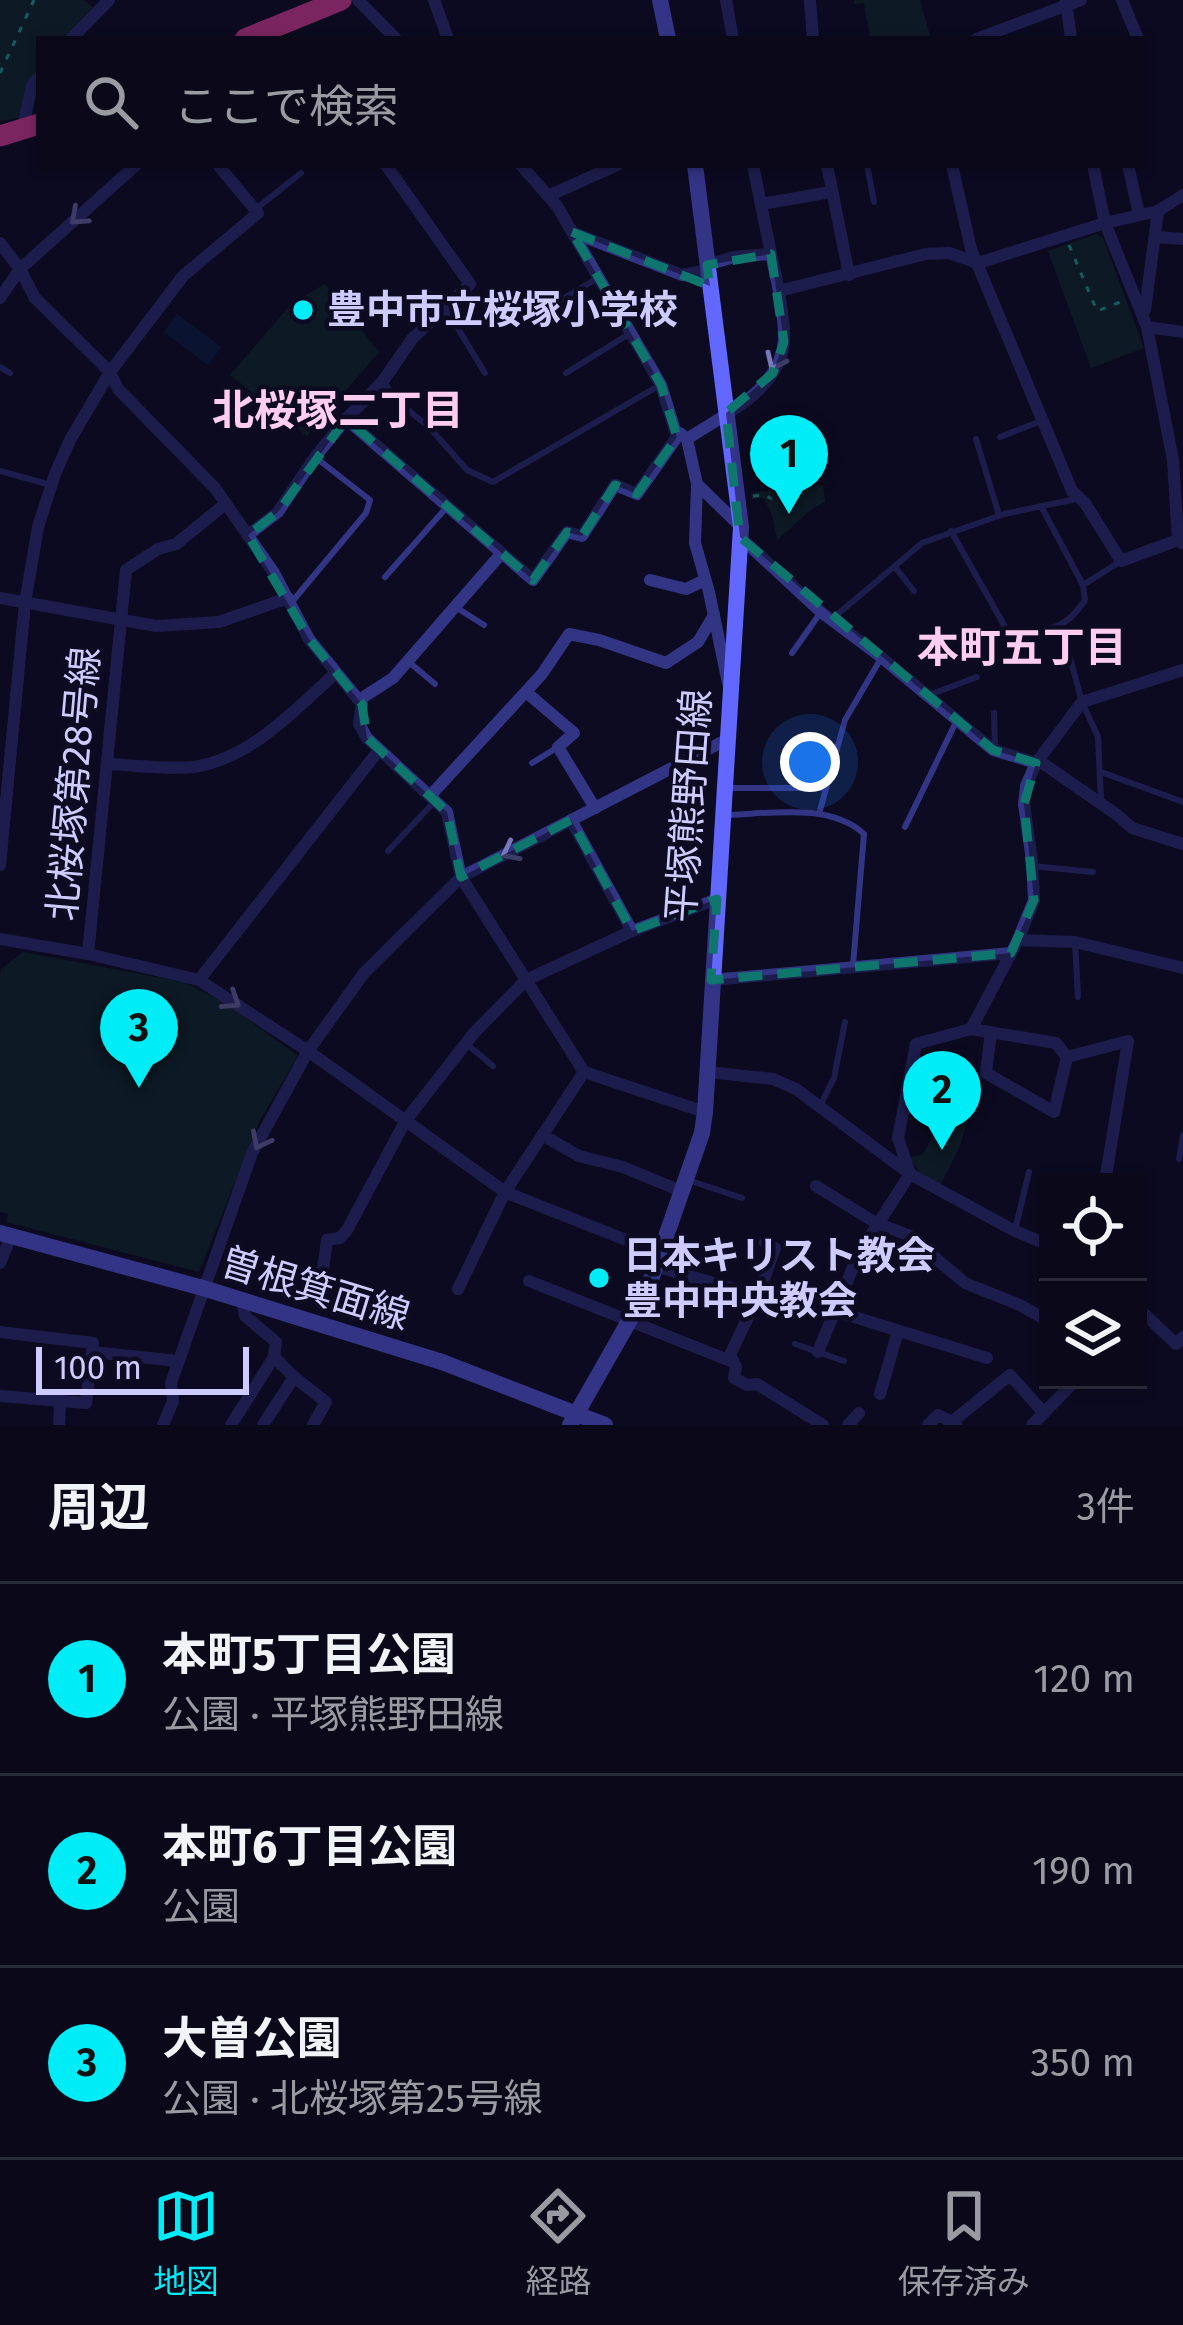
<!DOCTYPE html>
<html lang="ja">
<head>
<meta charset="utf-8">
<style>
	body { margin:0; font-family:"Fira Sans","Noto Sans JP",sans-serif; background:#181626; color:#f1f3f6 }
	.controls { position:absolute; right:36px; bottom:36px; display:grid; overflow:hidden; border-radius:0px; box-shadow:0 3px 9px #0004 }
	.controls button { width:108px; height:108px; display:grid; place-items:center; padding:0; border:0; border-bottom:3px solid #2a2938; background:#0a0819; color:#f1f3f6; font:60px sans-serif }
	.scale { position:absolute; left:36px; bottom:30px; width:213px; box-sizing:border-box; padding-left:12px; border:6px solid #cdcbff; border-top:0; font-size:33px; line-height:42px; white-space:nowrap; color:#cdcbff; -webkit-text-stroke:9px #0d0b21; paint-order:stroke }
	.you { position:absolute; left:810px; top:762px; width:42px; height:42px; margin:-30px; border:9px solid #fff; border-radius:50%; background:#1a73e8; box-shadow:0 0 0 18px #1a73e833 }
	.badge { display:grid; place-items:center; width:78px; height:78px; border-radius:50%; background:#00ecf6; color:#111; font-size:39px; font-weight:700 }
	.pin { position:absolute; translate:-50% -99px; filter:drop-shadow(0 3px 6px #0008) }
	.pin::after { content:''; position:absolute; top:63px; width:42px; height:36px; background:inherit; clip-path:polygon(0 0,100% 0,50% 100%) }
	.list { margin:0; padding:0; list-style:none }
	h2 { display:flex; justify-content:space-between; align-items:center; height:156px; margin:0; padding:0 48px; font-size:51px }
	h2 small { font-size:39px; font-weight:400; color:#999aa2 }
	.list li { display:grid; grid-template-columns:78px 1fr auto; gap:36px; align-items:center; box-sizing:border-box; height:192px; padding:0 48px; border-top:3px solid #2a2938 }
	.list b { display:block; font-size:45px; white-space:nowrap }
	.list p { margin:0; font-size:39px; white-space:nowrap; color:#999aa2 }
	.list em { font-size:39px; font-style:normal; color:#999aa2 }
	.icon { flex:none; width:66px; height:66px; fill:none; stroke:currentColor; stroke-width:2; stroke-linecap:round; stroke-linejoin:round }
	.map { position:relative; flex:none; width:1183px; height:1425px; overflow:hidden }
	.search { position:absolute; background:#0a0819; box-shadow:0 3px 9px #0004; left:36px; right:36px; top:36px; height:132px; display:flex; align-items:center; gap:30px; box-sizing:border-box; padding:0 42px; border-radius:0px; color:#999aa2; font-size:45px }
	.sheet { height:732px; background:#0a0819 }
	nav { display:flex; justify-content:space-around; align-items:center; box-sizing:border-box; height:168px; border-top:3px solid #2a2938; background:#0a0819; font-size:33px; color:#999aa2 }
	nav a { display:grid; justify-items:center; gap:6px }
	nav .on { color:#00ecf6 }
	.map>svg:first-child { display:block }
	.green { fill:#0e2b28 }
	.water { fill:#072144 }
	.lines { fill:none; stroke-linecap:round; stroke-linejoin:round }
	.path { stroke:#23baa8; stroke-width:3; stroke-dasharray:6 9; stroke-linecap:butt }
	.lane { stroke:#323484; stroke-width:6 }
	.street { stroke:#323484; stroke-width:12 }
	.secondary { stroke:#6267ff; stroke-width:16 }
	.highway { stroke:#ff46aa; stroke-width:21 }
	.oneway { stroke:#7878bb }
	.marked { fill:none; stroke:#0f766e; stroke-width:9; stroke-dasharray:24 15; stroke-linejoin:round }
	.poi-dot { fill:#00ecf6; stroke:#0d0b21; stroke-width:4.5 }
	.labels { text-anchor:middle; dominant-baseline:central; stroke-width:9; stroke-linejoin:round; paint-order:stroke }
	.poi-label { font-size:39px; font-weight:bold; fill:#cdcbff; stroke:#0d0b21; text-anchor:start }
	.street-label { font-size:39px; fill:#cdcbff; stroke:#0d0b21 }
	.neighbourhood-label { font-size:42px; font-weight:bold; fill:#ffcdf0; stroke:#0d0b21 }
</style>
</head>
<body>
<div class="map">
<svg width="1183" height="1425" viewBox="0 0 1183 1425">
	<rect width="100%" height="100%" fill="#0d0b21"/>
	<!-- green -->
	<g class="green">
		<polygon points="0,0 84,0 93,7 63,39 39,39 39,68 28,84 18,118 0,121"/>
		<polygon points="854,0 920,0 931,39 870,39 864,3 854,4"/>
		<polygon points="1097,234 1103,238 1144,348 1091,368 1048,251"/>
		<polygon points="325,284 379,352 307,436 230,375 292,303"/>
		<polygon points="823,485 825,502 813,508 777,540 773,518 764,498 752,499 751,493"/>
		<polygon points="23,952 183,982 224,1002 298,1056 260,1120 199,1272 6,1222 8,1214 0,1212 0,978 1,969"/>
		<polygon points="949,1107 967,1122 960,1146 940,1186 924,1178 909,1158 923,1154"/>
	</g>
	<!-- water -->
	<polygon class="water" points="177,314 221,347 208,365 164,332"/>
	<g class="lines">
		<!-- path -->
		<g class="path">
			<polyline points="0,73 34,0"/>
			<polyline points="1069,245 1097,311 1123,301"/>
			<polyline points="753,496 765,495 772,499"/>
		</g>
		<!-- lane -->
		<g class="lane">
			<polyline points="867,165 874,202"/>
			<polyline points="257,208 301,173"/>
			<polyline points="446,309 485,373"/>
			<polyline points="537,314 596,279"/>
			<polyline points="0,367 10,373"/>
			<polyline points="566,373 629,334"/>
			<polyline points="383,381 398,402 429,427 467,470 493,482 660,385"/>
			<polyline points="1000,437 1041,421"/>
			<polyline points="976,439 999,515"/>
			<polyline points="0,471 51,485"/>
			<path d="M951,531L1008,632L1015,635C1049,629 1065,631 1085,600L1083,585L1041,506"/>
			<polyline points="895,567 914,591"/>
			<polyline points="385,577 446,508"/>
			<polyline points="1083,585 1121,561"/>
			<polyline points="291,603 366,513 370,500 315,457"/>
			<polyline points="457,608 484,625"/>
			<polyline points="832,619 922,543 1004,514 1076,499"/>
			<polyline points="1062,628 1082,702 1098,737 1101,801"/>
			<polyline points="792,653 821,612"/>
			<polyline points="410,663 435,684"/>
			<polyline points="929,695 977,677"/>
			<polyline points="994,713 995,751"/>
			<polyline points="532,763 558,747"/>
			<polyline points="1101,772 1183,802"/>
			<polyline points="728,788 826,788"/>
			<polyline points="819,814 845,720 880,660"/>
			<path d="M725,815C768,814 829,802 864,834L853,965"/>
			<polyline points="905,827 956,722"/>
			<polyline points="388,851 435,801"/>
			<polyline points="1032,866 1093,872"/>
			<polyline points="1075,942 1078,997"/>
			<polyline points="468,1045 493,1066"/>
			<polyline points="908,1099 940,1098"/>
			<polyline points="821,1104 834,1078 845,1022"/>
			<polyline points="1179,1159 1183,1135"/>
			<polyline points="688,1180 742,1198"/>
			<polyline points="1059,1182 1059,1179"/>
			<polyline points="1015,1230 1029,1172"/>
			<polyline points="795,1344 844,1361"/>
		</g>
		<!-- street -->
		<g class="street">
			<polyline points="358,0 396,39"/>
			<polyline points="434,0 448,39"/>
			<polyline points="726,0 733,39"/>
			<polyline points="810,0 813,39"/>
			<polyline points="1066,0 1071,39"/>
			<polyline points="1122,0 1138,39"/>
			<polyline points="71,39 109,0"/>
			<polyline points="976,39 1081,0"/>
			<polyline points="22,131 32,85 39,77"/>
			<polyline points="521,165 557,206 661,385 677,437"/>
			<polyline points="753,165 771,254"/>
			<polyline points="827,165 849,275"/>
			<polyline points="952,165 971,249 1072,491 1085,503 1121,561 1178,540"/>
			<polyline points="1093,165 1105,223 1147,327 1173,460 1178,540 1182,543"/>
			<polyline points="1128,165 1139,214"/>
			<polyline points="548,196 617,165"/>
			<polyline points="761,204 831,192"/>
			<polyline points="574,233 682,275 708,270"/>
			<polyline points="1156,237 1183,239"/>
			<polyline points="0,243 20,269 35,298 110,372 118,389 215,488 274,573 309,639 362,704 359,724 367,738 447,812 461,877 584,1072 705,1112"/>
			<polyline points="707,265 734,257 771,254 779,291 926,254 949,253 978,263 1105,223 1158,211 1183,195"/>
			<polyline points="0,298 20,269 136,165"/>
			<polyline points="1145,310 1158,211"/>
			<polyline points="1147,327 1183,332"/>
			<polyline points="346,419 533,580 567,532 582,536 615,485 637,494 677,437"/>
			<path d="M678,436L680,433L687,439C724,414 781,391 784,339C785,324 781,307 779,291"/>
			<polyline points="687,439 697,484 740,526"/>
			<polyline points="697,484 695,543 709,592 728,683"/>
			<polyline points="248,535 278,512 315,457 346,419 383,381 412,339 470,284 386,165"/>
			<polyline points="740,537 821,612 881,657 993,750 1036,763"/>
			<polyline points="650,580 686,589 705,580"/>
			<polyline points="0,598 156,626 219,622 288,598"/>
			<polyline points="526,692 574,733 558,747 595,808"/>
			<polyline points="359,700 393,678 501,554"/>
			<polyline points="1038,760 1116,814 1132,828 1183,844"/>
			<path d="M107,764C134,765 166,770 194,767C252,758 294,710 336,673"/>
			<polyline points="430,796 542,674 569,634 599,640 666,663 698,642 714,615"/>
			<polyline points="571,820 632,931"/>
			<polyline points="0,865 25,603 38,527 55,474 70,440 110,372 183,276 258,213 218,165"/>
			<polyline points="0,939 88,954 199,980 308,1051 505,1192 659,1253"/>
			<polyline points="1018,940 1075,942 1183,968"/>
			<polyline points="88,954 126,570 158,549 176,544 224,505"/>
			<polyline points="199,980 379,750"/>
			<polyline points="711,980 1011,953"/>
			<polyline points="971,1029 1018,940 1034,900 1032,861 1024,804 1026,786 1036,763 1082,702 1183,670"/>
			<polyline points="991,1032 986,1073 1054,1112 1067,1057"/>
			<polyline points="707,1072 773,1079 796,1089 910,1174 1011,1229 1048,1245"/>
			<polyline points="542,1135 579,1156 623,1167 681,1191"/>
			<polyline points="816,1186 876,1223 908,1235 965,1283 1020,1305 1048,1321"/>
			<polyline points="765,1243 775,1248 758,1296 730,1355 736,1367 734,1378 747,1385 757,1384 823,1425"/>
			<polyline points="0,1263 11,1236"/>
			<polyline points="655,1266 758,1296"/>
			<polyline points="529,1281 733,1362"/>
			<polyline points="321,1284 327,1240 340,1238 347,1230 406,1120 474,1033 526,980 632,931 717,899"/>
			<polyline points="458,1289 505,1192 584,1072"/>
			<polyline points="242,1301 245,1316 276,1342 274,1357 294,1377 326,1402 313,1425"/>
			<polyline points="1138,1308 1176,1344 1183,1337"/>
			<polyline points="835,1311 987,1358"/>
			<polyline points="0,1332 93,1343 86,1403 0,1396"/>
			<polyline points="92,1352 178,1361"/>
			<polyline points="818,1352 858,1255 910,1174 898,1138 916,1044 971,1029 1056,1043 1067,1057 1128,1041 1105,1182"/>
			<polyline points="880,1394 898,1331"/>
			<polyline points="953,1421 1010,1375 1044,1413"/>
			<polyline points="59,1425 60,1402"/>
			<polyline points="163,1425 173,1401 171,1383 252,1153 308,1051 364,973 461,877 726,740"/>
			<polyline points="231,1425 274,1357"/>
			<polyline points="263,1425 294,1377"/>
			<polyline points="848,1425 859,1413"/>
			<polyline points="928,1425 938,1415 956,1424"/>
			<polyline points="1032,1425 1076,1380"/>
		</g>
		<!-- secondary -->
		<g class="secondary">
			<polyline points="660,0 668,39"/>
			<polyline points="0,1233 203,1288 442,1362 605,1425"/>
			<polyline points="570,1425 648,1288 702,1133 705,1112 741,527 695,165"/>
		</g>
		<!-- highway -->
		<g class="highway">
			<polyline points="245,39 341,0"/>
			<polyline points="0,136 39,124"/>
		</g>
	</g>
	<!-- one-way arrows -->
	<defs><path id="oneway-chevron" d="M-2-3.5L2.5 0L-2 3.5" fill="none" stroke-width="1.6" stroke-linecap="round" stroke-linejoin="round" transform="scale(3)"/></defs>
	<g class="oneway">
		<use href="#oneway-chevron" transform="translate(78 217) rotate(138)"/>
		<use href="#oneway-chevron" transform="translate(775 362) rotate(115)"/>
		<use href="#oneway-chevron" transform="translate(510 852) rotate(153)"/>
		<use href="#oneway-chevron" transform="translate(232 1001) rotate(33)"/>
		<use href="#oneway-chevron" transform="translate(260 1141) rotate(117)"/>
	</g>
	<!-- marked area -->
	<path d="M0 0H1183V1425H0ZM572,232L710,286L707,265L771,254L784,342L773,373L726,413L740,537L993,750L1036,763L1024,804L1034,900L1011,953L711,980L717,899L632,931L571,820L461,877L447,812L367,738L362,704L309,639L248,535L278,512L346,419L533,580L567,532L582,536L615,485L637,494L677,437L661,385Z" fill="#0d0b21" fill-opacity=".55" fill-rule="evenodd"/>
	<path class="marked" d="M572,232L710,286L707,265L771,254L784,342L773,373L726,413L740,537L993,750L1036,763L1024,804L1034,900L1011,953L711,980L717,899L632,931L571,820L461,877L447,812L367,738L362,704L309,639L248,535L278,512L346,419L533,580L567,532L582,536L615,485L637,494L677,437L661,385Z"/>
	<!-- markers -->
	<g class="poi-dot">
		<circle cx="303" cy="310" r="12"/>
		<circle cx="599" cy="1278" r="12"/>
	</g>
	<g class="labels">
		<!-- poi labels -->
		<g class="poi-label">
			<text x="327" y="310">豊中市立桜塚小学校</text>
			<text x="623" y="1256">日本キリスト教会<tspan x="623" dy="45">豊中中央教会</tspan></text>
		</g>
		<!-- street labels -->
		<g class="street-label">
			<text transform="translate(74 784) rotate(-85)">北桜塚第28号線</text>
			<text transform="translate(689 806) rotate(-86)">平塚熊野田線</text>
			<text transform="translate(315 1289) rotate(17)">曽根箕面線</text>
		</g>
		<!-- neighbourhood labels -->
		<g class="neighbourhood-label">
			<text x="338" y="411">北桜塚二丁目</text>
			<text x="1022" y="648">本町五丁目</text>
		</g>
	</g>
</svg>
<div class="controls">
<button><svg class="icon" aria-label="locate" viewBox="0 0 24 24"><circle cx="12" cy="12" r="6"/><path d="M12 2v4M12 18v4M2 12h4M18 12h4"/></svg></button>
<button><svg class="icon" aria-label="layers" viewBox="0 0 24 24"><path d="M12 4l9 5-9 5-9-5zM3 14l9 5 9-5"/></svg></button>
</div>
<div class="scale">100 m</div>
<div class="you"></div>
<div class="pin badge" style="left:789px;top:514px">1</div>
<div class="pin badge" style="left:942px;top:1150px">2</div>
<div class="pin badge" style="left:139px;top:1088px">3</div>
<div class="search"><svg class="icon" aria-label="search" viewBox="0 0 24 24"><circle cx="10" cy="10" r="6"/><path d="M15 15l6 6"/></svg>ここで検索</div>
</div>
<section class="sheet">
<h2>周辺<small>3件</small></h2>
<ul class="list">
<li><span class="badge">1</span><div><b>本町5丁目公園</b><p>公園 · 平塚熊野田線</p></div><em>120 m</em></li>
<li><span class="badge">2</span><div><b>本町6丁目公園</b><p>公園</p></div><em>190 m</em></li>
<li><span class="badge">3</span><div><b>大曽公園</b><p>公園 · 北桜塚第25号線</p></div><em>350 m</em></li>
</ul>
</section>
<nav>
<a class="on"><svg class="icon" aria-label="map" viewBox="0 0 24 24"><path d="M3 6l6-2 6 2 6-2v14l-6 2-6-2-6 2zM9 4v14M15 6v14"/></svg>地図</a>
<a><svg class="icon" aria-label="directions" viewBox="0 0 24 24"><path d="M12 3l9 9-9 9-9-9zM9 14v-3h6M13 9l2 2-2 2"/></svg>経路</a>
<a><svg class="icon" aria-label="saved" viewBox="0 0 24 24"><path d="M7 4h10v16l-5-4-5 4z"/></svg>保存済み</a>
</nav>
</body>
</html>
